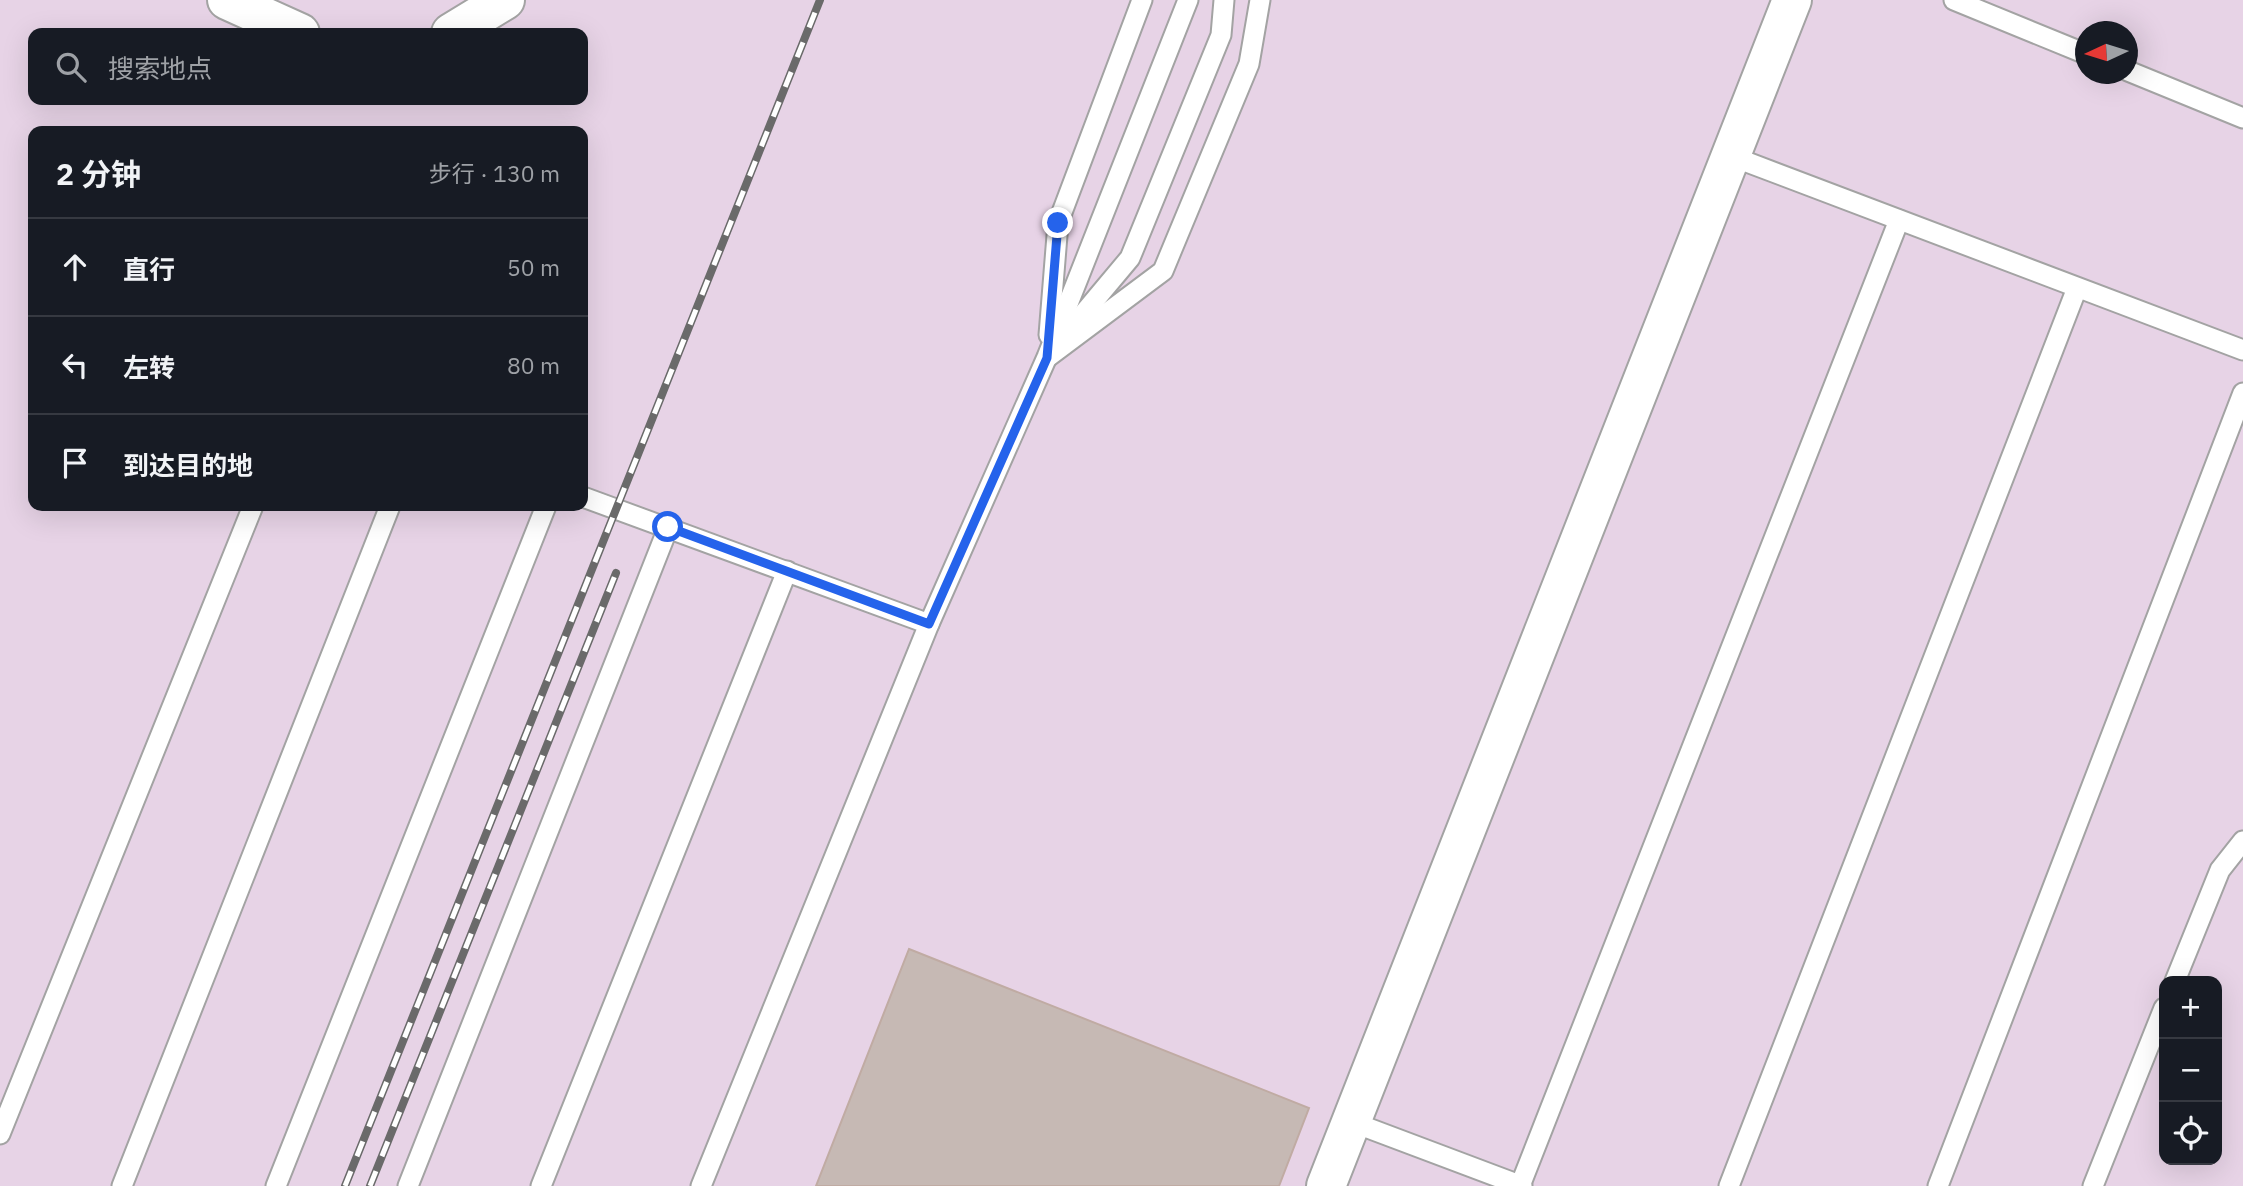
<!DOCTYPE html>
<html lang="zh">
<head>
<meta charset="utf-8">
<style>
	body { margin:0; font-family:"IBM Plex Sans","Noto Sans SC",sans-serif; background:#20242c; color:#f1f3f6 }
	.controls { position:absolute; right:21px; bottom:21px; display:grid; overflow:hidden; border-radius:14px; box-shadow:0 7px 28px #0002 }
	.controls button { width:63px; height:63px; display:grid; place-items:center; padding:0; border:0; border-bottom:2px solid #363941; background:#171b24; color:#f1f3f6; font:35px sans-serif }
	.compass { position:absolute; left:2075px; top:21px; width:63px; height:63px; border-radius:50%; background:#171b24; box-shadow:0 7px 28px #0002; rotate:266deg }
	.stop { position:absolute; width:21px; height:21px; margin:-16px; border:5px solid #2563eb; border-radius:50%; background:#fff }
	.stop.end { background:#2563eb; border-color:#fff; box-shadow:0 2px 7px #0008 }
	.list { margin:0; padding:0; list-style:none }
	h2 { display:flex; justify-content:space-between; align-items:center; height:91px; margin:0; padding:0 28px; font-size:30px }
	h2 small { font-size:23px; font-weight:400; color:#9ea1a6 }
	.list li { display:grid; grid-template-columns:46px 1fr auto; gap:21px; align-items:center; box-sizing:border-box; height:98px; padding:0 28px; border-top:2px solid #363941 }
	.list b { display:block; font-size:26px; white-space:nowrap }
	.list em { font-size:23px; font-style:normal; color:#9ea1a6 }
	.icon { flex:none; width:38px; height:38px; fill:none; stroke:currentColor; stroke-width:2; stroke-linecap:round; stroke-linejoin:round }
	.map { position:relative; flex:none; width:2243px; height:1186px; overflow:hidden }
	.search { position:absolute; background:#171b24; box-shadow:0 7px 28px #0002; left:28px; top:28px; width:560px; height:77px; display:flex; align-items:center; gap:18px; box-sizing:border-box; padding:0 24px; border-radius:14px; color:#9ea1a6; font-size:26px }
	.panel { position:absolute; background:#171b24; box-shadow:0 7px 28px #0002; left:28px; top:126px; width:560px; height:385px; border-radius:14px }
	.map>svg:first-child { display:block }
	.industrial { fill:#e7d3e6; fill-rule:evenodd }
	.building { fill:#c6b9b4; stroke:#c0aba3; stroke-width:2 }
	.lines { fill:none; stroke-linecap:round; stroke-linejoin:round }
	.lane-casing { stroke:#a3a3a3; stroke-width:23 }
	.street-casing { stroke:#a3a3a3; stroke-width:42 }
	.lane { stroke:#fff; stroke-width:19 }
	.street { stroke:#fff; stroke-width:38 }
	.rail-casing { stroke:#6a6a6a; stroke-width:8 }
	.rail { stroke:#fff; stroke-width:5; stroke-dasharray:16; stroke-linecap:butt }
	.route { stroke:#2563eb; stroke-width:9 }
</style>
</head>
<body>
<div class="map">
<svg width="2243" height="1186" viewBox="0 0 2243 1186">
	<rect width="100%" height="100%" fill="#eee8e1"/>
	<!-- industrial -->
	<path class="industrial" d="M0,0H2243V1186H0ZM2086,32H2128V74H2086ZM33,33H583V100H33ZM33,131H583V506H33ZM2164,981H2217V1160H2164Z"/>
	<!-- building -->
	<polygon class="building" points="909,949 1309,1108 1279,1186 816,1186"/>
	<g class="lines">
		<!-- lane casing -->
		<g class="lane-casing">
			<g id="lane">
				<polyline points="1954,0 2086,54"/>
				<polyline points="2128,71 2243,118"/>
				<polyline points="1731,156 2243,350"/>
				<polyline points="1068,332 1130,258 1221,35 1224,0"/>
				<polyline points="1049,335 1058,223 1142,0"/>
				<polyline points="1048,357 1163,271 1249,64 1260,0"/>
				<polyline points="583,497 929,624"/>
				<polyline points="2175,981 2220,870 2243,841"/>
				<polyline points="1352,1122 1522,1186"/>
				<polyline points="0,1134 253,506"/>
				<polyline points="122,1186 390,506"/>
				<polyline points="276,1186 546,506"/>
				<polyline points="408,1186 668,528"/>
				<polyline points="541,1186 787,571"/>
				<polyline points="701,1186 929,624 1047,357 1188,0"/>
				<polyline points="1520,1186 1899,220"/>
				<polyline points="1729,1186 2077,288"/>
				<polyline points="1938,1186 2243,393"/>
				<polyline points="2093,1186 2164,1008"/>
			</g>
		</g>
		<!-- street casing -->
		<g class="street-casing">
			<g id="street">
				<polyline points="227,0 300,33"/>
				<polyline points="451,33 505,0"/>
				<polyline points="1326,1186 1792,0"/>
			</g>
		</g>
		<!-- lane -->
		<use href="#lane" class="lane"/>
		<!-- street -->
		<use href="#street" class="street"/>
		<!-- rail casing -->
		<g class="rail-casing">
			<g id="rail">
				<polyline points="345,1186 820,0"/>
				<polyline points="370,1186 616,573"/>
			</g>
		</g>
		<!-- rail -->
		<use href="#rail" class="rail"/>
	</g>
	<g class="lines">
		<!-- route -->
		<polyline class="route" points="668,527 929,624 1047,358 1058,223"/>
	</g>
</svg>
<div class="controls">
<button>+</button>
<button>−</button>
<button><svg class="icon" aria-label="locate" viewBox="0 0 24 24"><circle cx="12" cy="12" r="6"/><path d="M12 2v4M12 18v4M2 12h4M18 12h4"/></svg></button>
</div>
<svg class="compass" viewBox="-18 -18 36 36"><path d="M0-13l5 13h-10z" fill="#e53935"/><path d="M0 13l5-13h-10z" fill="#9ea1a6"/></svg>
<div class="stop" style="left:668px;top:527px"></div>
<div class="stop end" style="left:1058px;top:223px"></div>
<div class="search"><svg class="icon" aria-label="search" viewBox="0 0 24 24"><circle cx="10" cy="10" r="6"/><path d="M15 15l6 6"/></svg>搜索地点</div>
<section class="panel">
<h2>2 分钟<small>步行 · 130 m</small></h2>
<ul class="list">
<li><svg class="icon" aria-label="ahead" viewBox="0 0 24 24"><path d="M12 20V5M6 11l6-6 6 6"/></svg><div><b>直行</b></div><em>50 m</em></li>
<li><svg class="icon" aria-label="left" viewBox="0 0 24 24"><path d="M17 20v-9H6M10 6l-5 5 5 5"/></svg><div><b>左转</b></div><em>80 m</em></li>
<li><svg class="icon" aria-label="arrive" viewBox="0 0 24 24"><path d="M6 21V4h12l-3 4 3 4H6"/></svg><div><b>到达目的地</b></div></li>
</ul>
</section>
</div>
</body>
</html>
